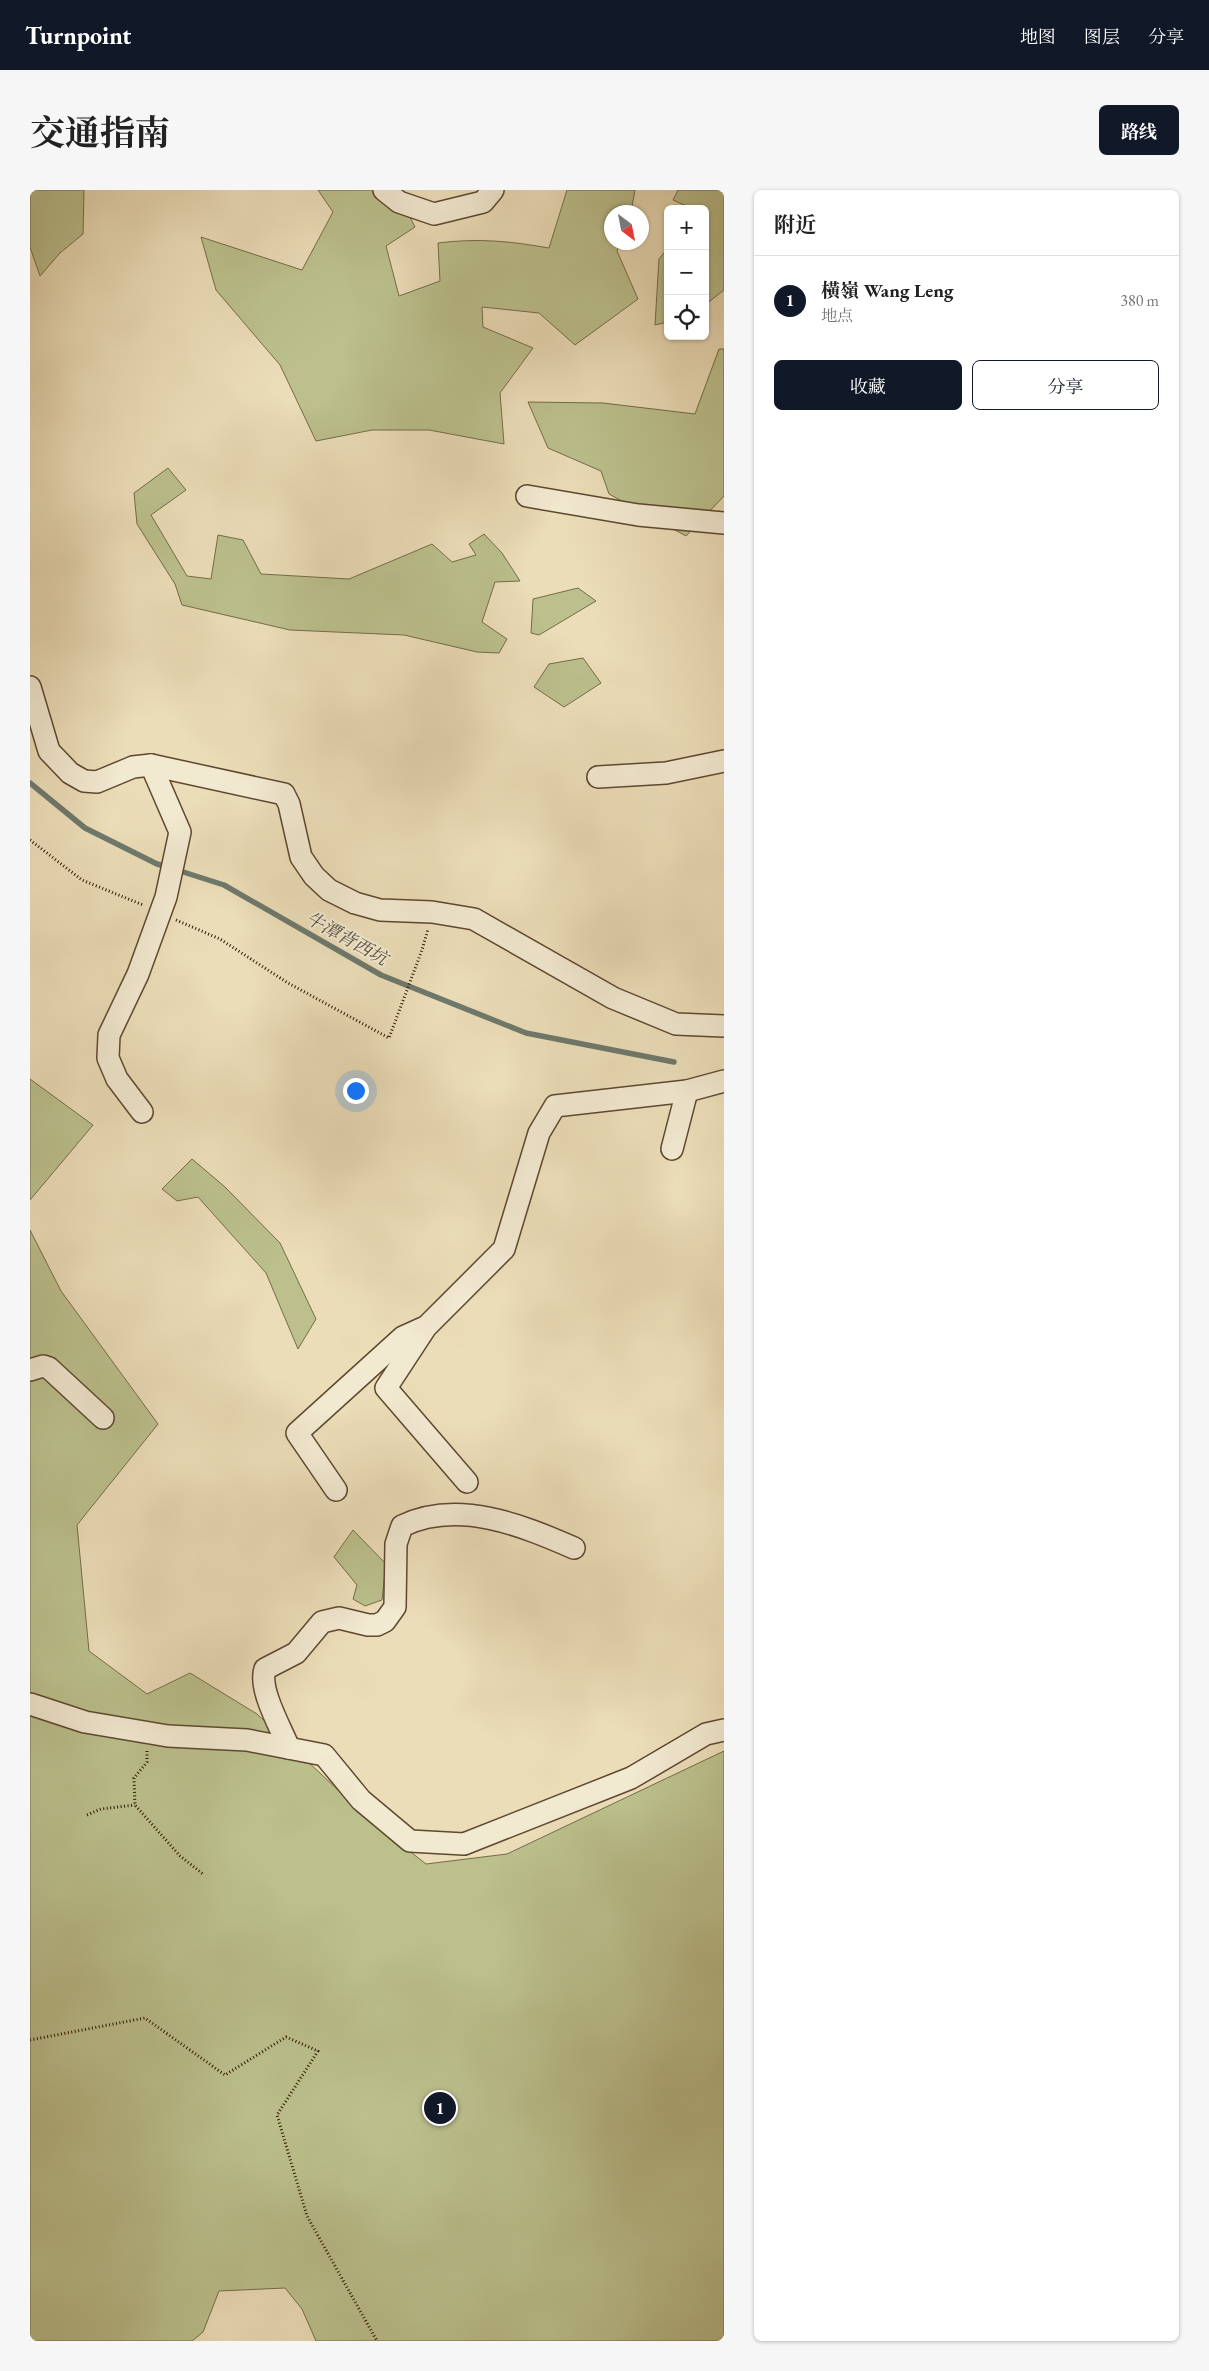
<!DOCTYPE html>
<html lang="zh">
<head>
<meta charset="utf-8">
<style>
	body { margin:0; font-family:"EB Garamond","Noto Serif SC",serif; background:#f6f6f6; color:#222 }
	.controls { position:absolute; right:15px; top:15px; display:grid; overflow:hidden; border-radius:8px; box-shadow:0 1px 4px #0004 }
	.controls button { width:45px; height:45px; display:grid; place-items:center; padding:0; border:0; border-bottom:1px solid #e0e0e0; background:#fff; color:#222; font:25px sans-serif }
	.compass { position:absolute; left:574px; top:15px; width:45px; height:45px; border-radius:50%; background:#fff; box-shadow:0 1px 4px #0004; rotate:148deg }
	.you { position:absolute; left:325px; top:900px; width:18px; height:18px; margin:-12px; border:4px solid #fff; border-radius:50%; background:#1a73e8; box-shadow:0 0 0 8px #1a73e833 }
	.badge { display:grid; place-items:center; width:32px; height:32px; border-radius:50%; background:#111827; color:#fff; font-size:16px; font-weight:700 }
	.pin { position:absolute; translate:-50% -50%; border:2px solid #fff; box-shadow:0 1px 5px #0006 }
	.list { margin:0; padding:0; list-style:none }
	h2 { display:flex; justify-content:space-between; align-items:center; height:65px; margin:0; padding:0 20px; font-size:21px }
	h2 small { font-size:16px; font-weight:400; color:#767676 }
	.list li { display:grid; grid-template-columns:32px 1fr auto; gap:15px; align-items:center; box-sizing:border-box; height:90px; padding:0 20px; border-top:1px solid #e0e0e0 }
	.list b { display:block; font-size:19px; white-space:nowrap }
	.list p { margin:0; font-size:16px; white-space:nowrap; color:#767676 }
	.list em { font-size:16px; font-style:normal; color:#767676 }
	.actions { display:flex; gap:10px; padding:15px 20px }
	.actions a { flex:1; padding:11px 0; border:1px solid #111827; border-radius:8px; text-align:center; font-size:18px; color:#111827 }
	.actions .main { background:#111827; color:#fff }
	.icon { flex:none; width:28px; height:28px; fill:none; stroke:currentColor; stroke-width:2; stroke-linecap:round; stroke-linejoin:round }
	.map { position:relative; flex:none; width:694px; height:2151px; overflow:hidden; border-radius:8px }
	header { display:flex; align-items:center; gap:30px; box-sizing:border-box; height:70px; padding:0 25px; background:#111827; color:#fff }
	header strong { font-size:24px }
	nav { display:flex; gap:28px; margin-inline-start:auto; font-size:18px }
	.intro { display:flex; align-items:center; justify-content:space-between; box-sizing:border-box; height:120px; padding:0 30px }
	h1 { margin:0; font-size:35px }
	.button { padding:12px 22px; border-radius:8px; background:#111827; color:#fff; font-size:18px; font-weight:700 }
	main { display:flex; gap:30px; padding:0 30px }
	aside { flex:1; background:#fff; border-radius:8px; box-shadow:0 1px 4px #0004 }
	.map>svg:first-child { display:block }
	.green { fill:#bbc08d; stroke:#756c48 }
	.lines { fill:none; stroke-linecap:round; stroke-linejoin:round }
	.stream { stroke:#6e796c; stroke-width:5.5 }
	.minor-casing { stroke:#5e4830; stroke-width:24 }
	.path { stroke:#2f1702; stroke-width:3; stroke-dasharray:1 2.5; stroke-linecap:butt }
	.minor { stroke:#f2e9d1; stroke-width:21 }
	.labels { text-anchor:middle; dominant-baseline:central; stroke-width:4; stroke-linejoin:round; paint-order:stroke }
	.water-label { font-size:18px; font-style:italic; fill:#545040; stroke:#f2e9d1 }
</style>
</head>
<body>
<header>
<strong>Turnpoint</strong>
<nav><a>地图</a><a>图层</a><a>分享</a></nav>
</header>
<div class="intro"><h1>交通指南</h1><a class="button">路线</a></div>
<main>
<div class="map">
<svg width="694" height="2151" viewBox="0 0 694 2151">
	<rect width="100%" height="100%" fill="#ebddb8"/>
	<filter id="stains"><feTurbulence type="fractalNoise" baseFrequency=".004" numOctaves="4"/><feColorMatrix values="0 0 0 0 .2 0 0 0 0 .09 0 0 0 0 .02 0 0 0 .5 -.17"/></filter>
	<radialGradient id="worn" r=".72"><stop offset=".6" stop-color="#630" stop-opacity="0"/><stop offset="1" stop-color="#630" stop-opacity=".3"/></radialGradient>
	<!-- green -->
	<g class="green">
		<polygon points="0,0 54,0 53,44 30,63 10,86 0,57"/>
		<path d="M288,0H366L385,37L356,56L369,106L410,91L408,53C448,48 479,51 519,58L537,0H605L601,22H582V52L590,53L587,61L608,109L545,155L509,123L452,117L453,137L503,158L470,203L474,254L399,240H342L286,251L250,175L186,100L171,47L272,80L303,22Z"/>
		<polygon points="648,0 694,0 694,100 675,115 675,19 663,19 643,10"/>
		<polygon points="638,58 638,132 625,135 629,69"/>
		<polygon points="689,159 694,159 694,306 656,346 579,304 571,281 518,258 498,212 573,213 665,224"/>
		<polygon points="138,278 156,300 121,325 157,386 181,389 188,345 213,350 231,384 319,389 402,354 422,372 446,365 439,354 454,344 472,363 490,391 465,392 452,432 477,449 469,463 447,462 374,445 260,440 152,415 145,394 107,334 104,303"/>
		<polygon points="548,398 566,411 509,445 501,443 503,409"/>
		<polygon points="553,468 571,493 534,517 504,497 519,474"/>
		<polygon points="0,889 63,935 0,1010"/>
		<polygon points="162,969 195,997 250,1053 286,1129 268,1159 236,1083 168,1007 147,1011 132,999"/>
		<polygon points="0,1040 31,1101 128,1234 47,1335 59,1461 117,1504 160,1483 227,1524 341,1631 396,1674 477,1664 694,1561 694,2151 286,2151 272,2119 255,2098 189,2101 173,2142 162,2151 0,2151"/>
		<polygon points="323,1340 356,1374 352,1410 335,1416 323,1409 327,1395 304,1367"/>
	</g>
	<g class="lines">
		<!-- stream -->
		<g class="stream">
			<polyline points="0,593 55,638 127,674 138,677"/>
			<polyline points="147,680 194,695 351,785 496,843 644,872"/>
		</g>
		<!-- minor casing -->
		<g class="minor-casing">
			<g id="minor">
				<polyline points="354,0 369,12 404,24 453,12 463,0"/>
				<polyline points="497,306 608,325 694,333"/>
				<polyline points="0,497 19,561 40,583 54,591 67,592 103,577 121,575 254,604 259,614 271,667 284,686 299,700 325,713 350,720 402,722 444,729 583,808 646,834 694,836"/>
				<polyline points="568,587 636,583 694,571"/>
				<polyline points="112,922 87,889 78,868 79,845 108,784 136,707 150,642 121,575"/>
				<polyline points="642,959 657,901"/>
				<polyline points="0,1180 13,1176 19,1178 73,1228"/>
				<polyline points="437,1292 356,1198 396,1137 474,1059 509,943 525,916 657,901 694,891"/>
				<polyline points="306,1300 267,1243 373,1147 393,1138"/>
				<polyline points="0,1514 55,1532 138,1546 217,1550 294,1565 331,1610 380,1651 434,1654 601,1588 676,1544 694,1540"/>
				<path d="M259,1558C251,1538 228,1499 235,1479L266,1463L292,1432L309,1428L338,1435H347L355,1431L365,1417L366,1354L372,1336C428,1309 491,1335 544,1358"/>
			</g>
		</g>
		<!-- path -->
		<g class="path">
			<polyline points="0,650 52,690 113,715"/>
			<polyline points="146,730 190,749 258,793 359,848 392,760 398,739"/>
			<polyline points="117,1561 117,1572 104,1588 105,1615 150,1666 173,1684"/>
			<polyline points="57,1625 71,1619 105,1615"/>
			<polyline points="0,1850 115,1828 195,1885 256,1847 288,1861 247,1925 277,2026 347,2151"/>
		</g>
		<!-- minor -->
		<use href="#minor" class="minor"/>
	</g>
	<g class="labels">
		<!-- water labels -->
		<g class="water-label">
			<text transform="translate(317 748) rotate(29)">牛潭背西坑</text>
		</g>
	</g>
	<rect width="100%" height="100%" filter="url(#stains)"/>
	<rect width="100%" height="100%" fill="url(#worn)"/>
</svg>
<div class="controls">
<button>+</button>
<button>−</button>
<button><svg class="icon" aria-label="locate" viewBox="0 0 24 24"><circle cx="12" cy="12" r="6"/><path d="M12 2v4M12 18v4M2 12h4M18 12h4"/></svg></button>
</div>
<svg class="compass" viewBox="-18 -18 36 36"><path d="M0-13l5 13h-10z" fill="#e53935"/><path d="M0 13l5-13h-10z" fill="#767676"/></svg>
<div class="you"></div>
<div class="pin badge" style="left:410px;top:1918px">1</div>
</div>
<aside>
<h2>附近<small></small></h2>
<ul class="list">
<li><span class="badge">1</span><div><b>橫嶺 Wang Leng</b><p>地点</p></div><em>380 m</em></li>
</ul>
<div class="actions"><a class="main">收藏</a><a>分享</a></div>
</aside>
</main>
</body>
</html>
